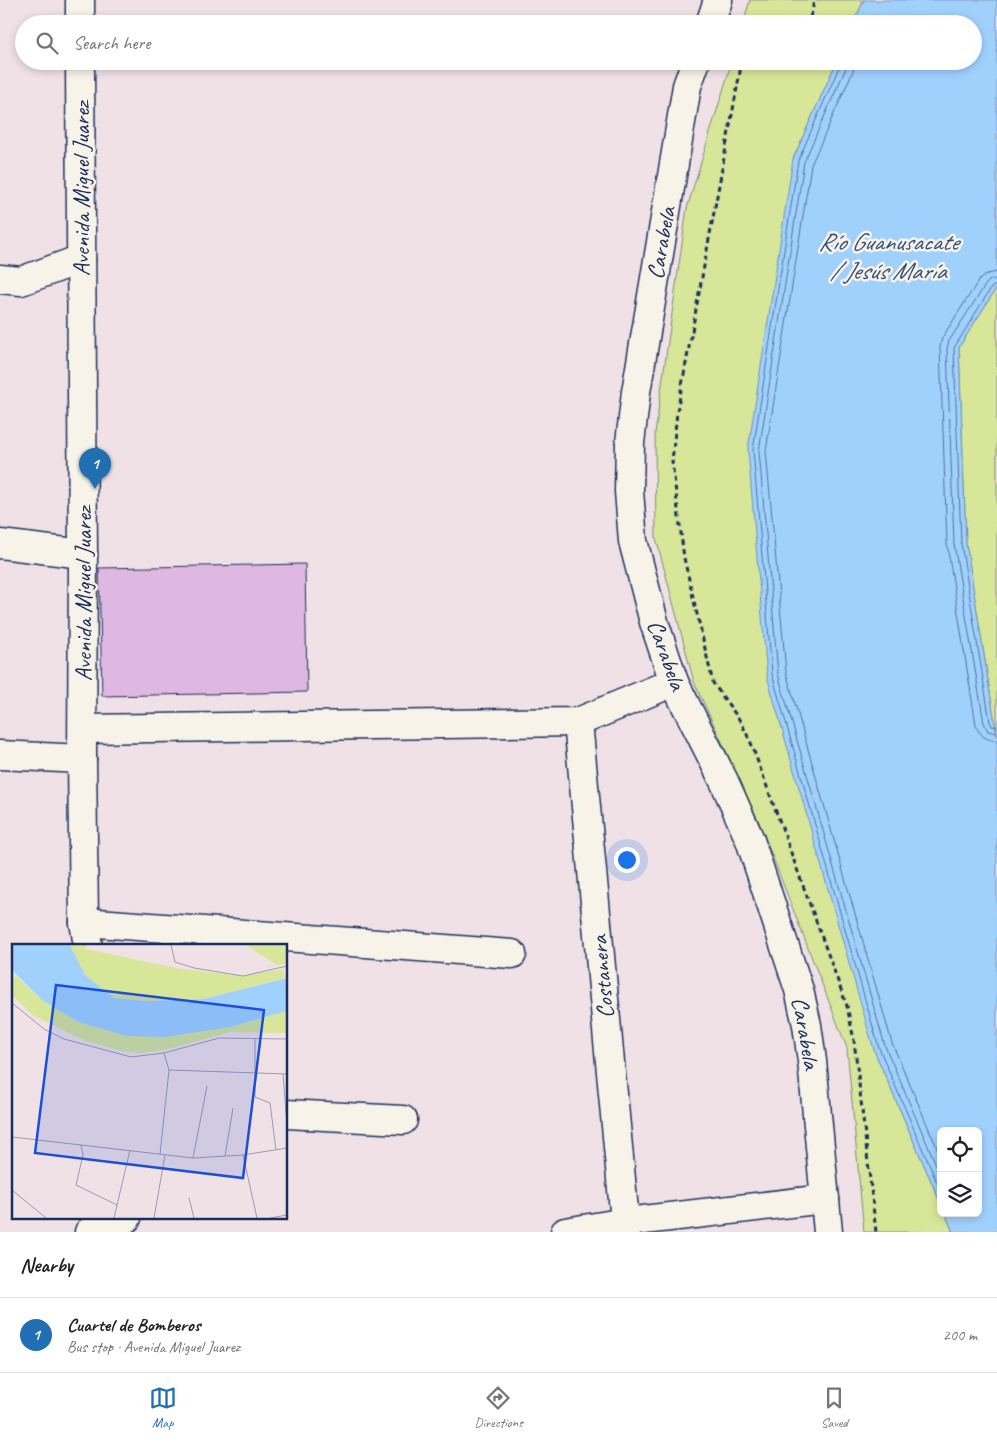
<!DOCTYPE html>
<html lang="en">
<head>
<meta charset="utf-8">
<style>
	body { margin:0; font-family:Caveat,sans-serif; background:#f2f2f2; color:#202124 }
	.controls { position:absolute; right:15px; bottom:15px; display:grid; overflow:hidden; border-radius:8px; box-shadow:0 2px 8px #0003 }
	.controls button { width:45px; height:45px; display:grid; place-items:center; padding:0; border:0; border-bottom:1px solid #e0e0e0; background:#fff; color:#202124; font:25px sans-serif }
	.you { position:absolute; left:626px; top:859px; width:18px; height:18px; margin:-12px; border:4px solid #fff; border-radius:50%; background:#1a73e8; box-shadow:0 0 0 8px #1a73e833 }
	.badge { display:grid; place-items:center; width:32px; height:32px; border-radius:50%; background:#1f6fb2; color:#fff; font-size:16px; font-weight:700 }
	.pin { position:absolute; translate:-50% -41px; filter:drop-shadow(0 1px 2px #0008) }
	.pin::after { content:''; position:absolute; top:26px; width:18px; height:15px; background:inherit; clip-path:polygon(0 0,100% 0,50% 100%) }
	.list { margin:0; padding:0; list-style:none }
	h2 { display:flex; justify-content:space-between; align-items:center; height:65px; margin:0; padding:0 20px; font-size:21px }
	h2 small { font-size:16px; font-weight:400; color:#757577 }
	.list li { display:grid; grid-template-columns:32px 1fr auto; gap:15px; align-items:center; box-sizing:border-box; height:75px; padding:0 20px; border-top:1px solid #e0e0e0 }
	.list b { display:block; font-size:19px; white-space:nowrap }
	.list p { margin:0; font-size:16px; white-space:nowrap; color:#757577 }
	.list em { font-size:16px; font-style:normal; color:#757577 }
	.icon { flex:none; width:28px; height:28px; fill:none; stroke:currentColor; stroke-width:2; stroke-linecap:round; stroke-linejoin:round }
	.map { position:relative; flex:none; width:997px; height:1232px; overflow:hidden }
	.search { position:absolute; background:#fff; box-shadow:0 2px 8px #0003; left:15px; right:15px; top:15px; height:55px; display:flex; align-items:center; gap:12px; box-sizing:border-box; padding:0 18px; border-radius:28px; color:#757577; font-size:19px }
	.sheet { height:140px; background:#fff }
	nav { display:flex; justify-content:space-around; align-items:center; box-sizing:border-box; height:70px; border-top:1px solid #e0e0e0; background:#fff; font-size:14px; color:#757577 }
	nav a { display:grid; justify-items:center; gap:2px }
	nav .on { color:#1f6fb2 }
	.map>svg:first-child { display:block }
	.green { fill:#d8e699; stroke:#7a8a7c }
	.water { fill:#a0d1fd; stroke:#6b90bd }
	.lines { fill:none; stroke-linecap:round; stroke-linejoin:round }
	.shore { stroke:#50709e; stroke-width:1 }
	.building { fill:#deb8e1; stroke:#1b2f5e }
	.minor-casing { stroke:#1b2f5e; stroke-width:31 }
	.path { stroke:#1b2f5e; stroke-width:3; stroke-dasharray:5 4; stroke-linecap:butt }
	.minor { stroke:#f7f3e8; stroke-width:28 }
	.labels { text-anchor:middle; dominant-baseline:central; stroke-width:5; stroke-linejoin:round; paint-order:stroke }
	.street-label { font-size:24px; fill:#1b2f5e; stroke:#f7f3e8 }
	.water-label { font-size:25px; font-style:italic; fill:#364f7e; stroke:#f7f3e8 }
	.inset-road { fill:none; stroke:#9b9ab0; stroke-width:1 }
	.view { fill:#1d4ed8; fill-opacity:0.15; stroke:#1d4ed8; stroke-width:2.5 }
	.inset-edge { fill:none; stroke:#1b2f5e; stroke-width:2.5 }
</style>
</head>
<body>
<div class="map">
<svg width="997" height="1232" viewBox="0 0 997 1232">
	<rect width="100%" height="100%" fill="#f0e1e6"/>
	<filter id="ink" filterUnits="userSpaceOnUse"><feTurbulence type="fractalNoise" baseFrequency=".02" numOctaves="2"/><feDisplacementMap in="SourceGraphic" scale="10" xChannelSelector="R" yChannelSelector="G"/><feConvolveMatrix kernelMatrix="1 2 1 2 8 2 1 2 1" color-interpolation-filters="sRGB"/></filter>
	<g filter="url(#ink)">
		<!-- green -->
		<g class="green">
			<polygon points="750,0 864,0 853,24 743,24"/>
			<polygon points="732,61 837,61 793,159 874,1050 941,1204 941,1213 945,1213 953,1232 864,1232 847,1048 759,822 694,682 656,538 655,433 687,208"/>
			<polygon points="997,287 997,736 966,543 959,347"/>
		</g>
		<!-- water -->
		<polygon class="water" points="864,0 997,0 997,287 959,347 966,543 997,736 997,1232 953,1232 945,1213 978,1213 978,1131 941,1131 941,1204 874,1050 767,676 748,450 793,159 837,61 973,61 973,24 853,24"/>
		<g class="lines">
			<!-- shore -->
			<g class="shore">
				<polyline points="841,61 840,65 798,161 753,450 772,674 879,1048 941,1192"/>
				<polyline points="847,61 846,68 804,162 759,451 778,674 885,1046 941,1176"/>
				<polyline points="855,61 853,71 811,165 766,451 786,672 892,1043 941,1157"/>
				<path d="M997,272L987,274L979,280L942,338L940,347L947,544L976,725C979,735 986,740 997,741"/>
				<polyline points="997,279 990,280 986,284 949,341 947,348 954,544 984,723 988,731 997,733"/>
				<polyline points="997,285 994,286 991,288 954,348 961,543 990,722 992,726 997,727"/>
			</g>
		</g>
		<!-- building -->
		<polygon class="building" points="305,564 307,692 102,696 99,568"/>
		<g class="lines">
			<!-- minor casing -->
			<g class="minor-casing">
				<g id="minor">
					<polyline points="80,0 80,24"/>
					<polyline points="710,24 718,0"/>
					<polyline points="80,61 83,554 82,759 84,922 88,946"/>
					<polyline points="696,61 687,86 636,392 630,443 629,491 633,541 654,622 674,682 724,781 750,840 799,990 807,1025 812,1061 828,1232"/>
					<polyline points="0,279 21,281 81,259"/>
					<polyline points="0,544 83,554"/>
					<polyline points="578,722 626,1232"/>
					<polyline points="83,729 578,722 674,682"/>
					<polyline points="0,755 82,759"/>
					<polyline points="84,922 512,954"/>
					<polyline points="286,1114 403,1120"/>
					<polyline points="89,1232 127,1218"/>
					<polyline points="565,1232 626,1222 825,1199"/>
				</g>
			</g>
			<!-- path -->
			<g class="path">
				<path d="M805,24C811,17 814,9 813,0"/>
				<polyline points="742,61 677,412 672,461 684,558 713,683 741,722 751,743 847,1006 854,1040 876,1232"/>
			</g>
			<!-- minor -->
			<use href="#minor" class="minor"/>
		</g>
	</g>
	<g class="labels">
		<!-- street labels -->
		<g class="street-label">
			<text transform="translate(81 189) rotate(-90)">Avenida Miguel Juarez</text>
			<text transform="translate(661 243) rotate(-80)">Carabela</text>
			<text transform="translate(83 594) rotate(-90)">Avenida Miguel Juarez</text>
			<text transform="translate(667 655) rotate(70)">Carabela</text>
			<text transform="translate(602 977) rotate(-95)">Costanera</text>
			<text transform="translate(806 1033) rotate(80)">Carabela</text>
		</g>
		<!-- water labels -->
		<g class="water-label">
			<text x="888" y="242">Río Guanusacate<tspan x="888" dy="29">/ Jesús María</tspan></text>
		</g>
	</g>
	<!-- overview -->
	<g transform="translate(12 944)">
		<rect width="275" height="275" fill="#f0e1e6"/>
		<path d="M58,1H74V5L164,24L231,32L271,25L273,34L191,55L135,57L102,54L73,31ZM234,1H275V20L265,21ZM4,32L30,56L218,83L275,67V89L218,88L153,106L128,109L110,107L73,97L22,72L0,51V36Z" fill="#d8e699"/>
		<path d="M0,1H58L73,31L102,54L135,57L191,55L275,34V67L218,83L153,93L115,92L66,78L30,56L0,26Z" fill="#a0d1fd"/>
		<path class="inset-road" d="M159,1L163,18L182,24L231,32L275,22M0,59L32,85L52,95L119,113L152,109L207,94L275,95M243,94V153L258,159L264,206M157,126L275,130M271,130L275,182M0,193L181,214L231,211L275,204M69,201L71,211L64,241L105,261M148,210L157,126L152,109M231,211L245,274M213,212L221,164M181,214L195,142M0,246L34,274M177,254L182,274M102,274L118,206M142,274L153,211M258,274L275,271"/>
		<path class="view" d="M44,41L252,66L231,234L23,209Z"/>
		<rect width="275" height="275" class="inset-edge"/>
	</g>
</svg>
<div class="controls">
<button><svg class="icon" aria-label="locate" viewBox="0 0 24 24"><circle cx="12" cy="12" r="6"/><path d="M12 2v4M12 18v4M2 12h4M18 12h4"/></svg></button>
<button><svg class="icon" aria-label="layers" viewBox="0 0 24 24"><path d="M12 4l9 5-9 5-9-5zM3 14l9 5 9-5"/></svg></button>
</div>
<div class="you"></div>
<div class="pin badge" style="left:95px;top:489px">1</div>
<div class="search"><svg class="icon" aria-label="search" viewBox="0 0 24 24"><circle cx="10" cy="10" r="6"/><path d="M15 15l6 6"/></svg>Search here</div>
</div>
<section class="sheet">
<h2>Nearby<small></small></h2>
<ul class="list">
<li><span class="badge">1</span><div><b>Cuartel de Bomberos</b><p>Bus stop · Avenida Miguel Juarez</p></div><em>200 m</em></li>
</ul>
</section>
<nav>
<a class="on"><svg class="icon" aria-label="map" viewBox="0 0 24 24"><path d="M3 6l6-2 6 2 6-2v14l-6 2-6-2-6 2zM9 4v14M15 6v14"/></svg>Map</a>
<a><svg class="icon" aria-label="directions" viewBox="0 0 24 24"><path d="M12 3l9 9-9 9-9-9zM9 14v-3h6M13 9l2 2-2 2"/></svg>Directions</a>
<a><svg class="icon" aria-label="saved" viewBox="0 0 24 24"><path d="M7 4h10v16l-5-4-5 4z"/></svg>Saved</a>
</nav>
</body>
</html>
